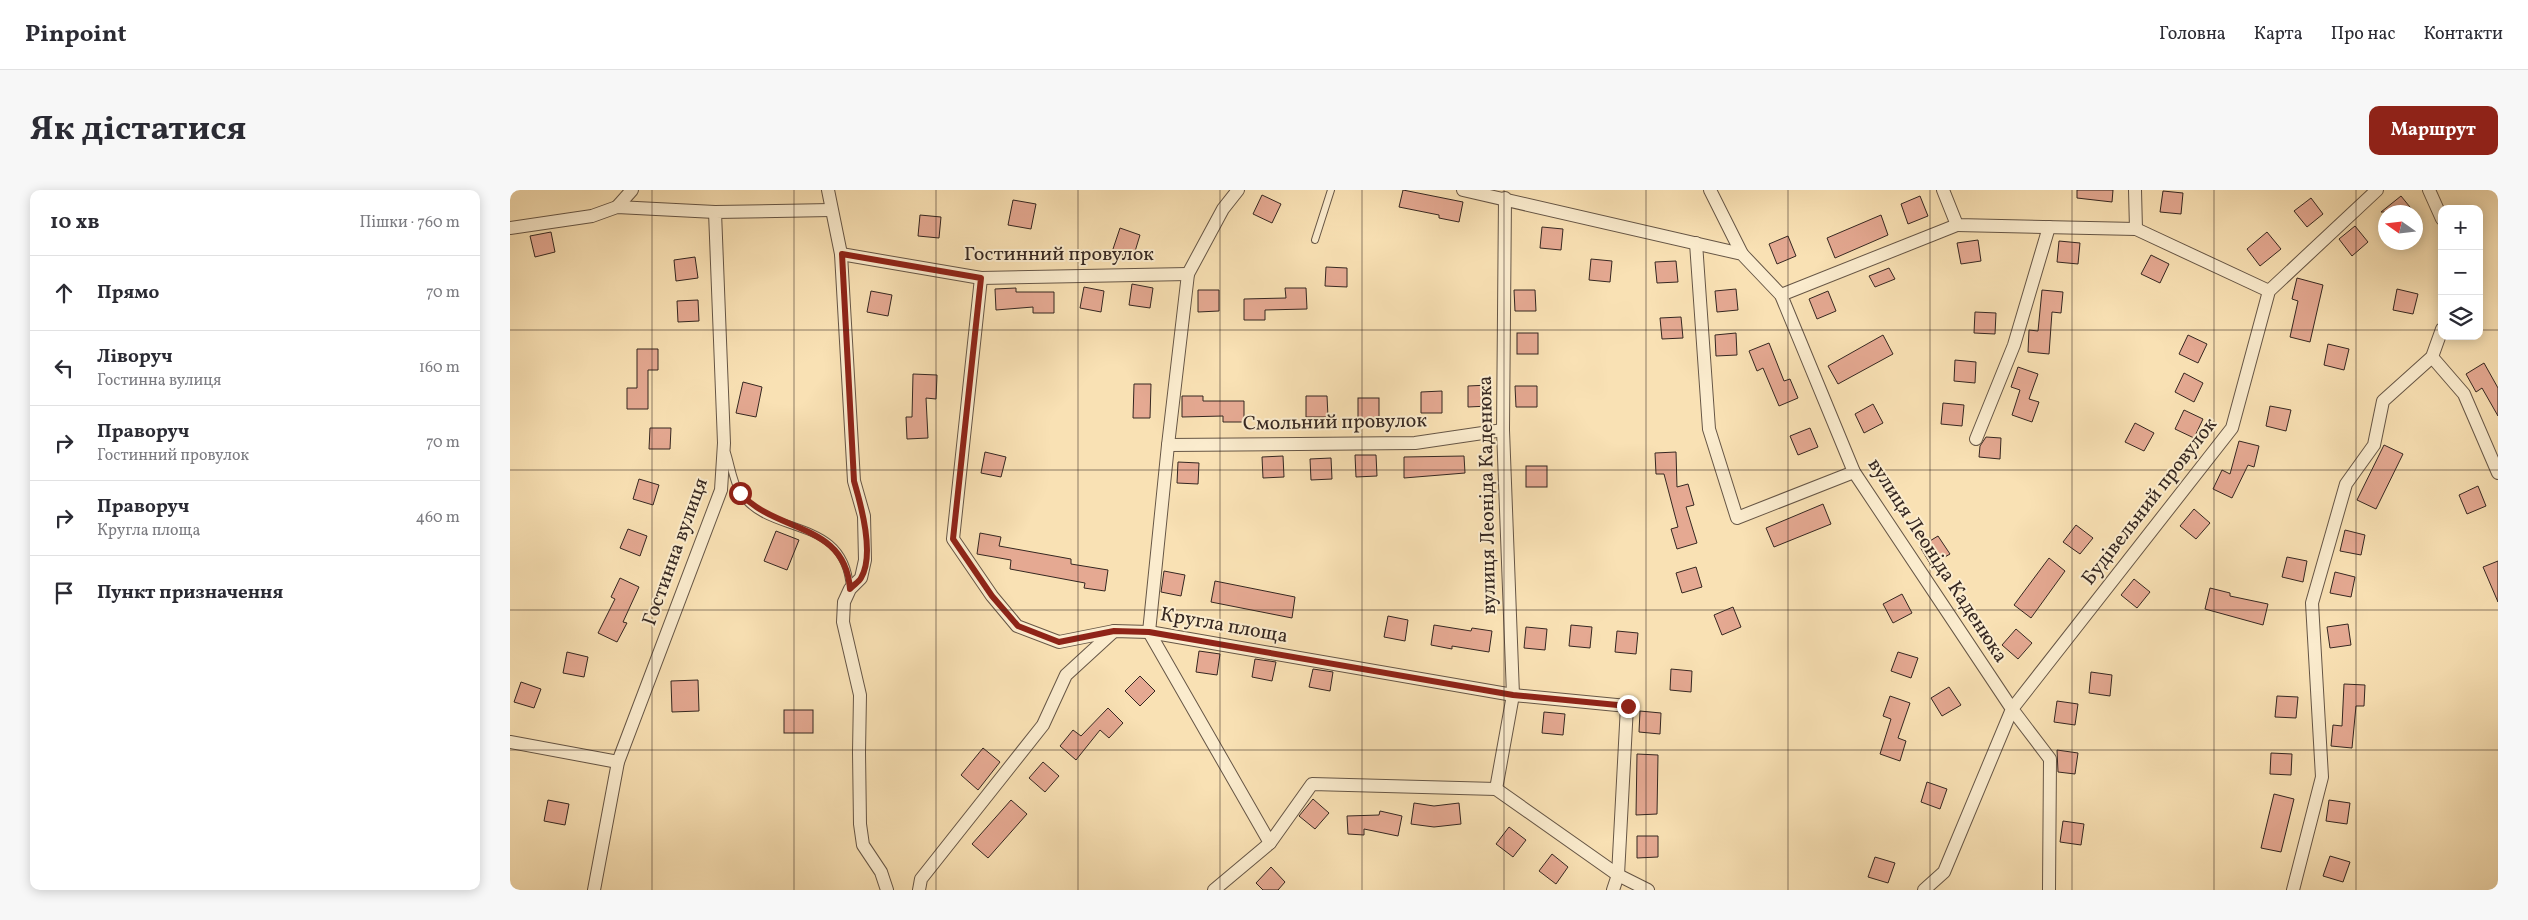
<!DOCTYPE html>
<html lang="uk">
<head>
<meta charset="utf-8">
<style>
	body { margin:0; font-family:Vollkorn,serif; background:#f7f7f7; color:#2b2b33 }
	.controls { position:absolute; right:15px; top:15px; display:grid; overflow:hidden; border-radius:10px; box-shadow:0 2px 12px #0003 }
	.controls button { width:45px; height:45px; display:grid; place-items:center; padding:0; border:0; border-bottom:1px solid #e1e1e2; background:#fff; color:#2b2b33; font:25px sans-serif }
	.compass { position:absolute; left:1868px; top:15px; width:45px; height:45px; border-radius:50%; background:#fff; box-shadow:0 2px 12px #0003; rotate:284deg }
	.stop { position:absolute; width:15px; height:15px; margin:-11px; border:4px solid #8f2418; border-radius:50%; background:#fff }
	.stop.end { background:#8f2418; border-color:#fff; box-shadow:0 1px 5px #0008 }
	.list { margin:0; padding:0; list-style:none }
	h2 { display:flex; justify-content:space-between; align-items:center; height:65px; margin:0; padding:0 20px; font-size:21px }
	h2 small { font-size:16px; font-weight:400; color:#7c7c81 }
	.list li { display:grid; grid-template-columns:32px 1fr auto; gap:15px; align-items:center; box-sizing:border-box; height:75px; padding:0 20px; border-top:1px solid #e1e1e2 }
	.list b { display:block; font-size:19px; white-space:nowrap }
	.list p { margin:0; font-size:16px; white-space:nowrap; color:#7c7c81 }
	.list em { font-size:16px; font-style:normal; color:#7c7c81 }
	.icon { flex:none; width:28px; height:28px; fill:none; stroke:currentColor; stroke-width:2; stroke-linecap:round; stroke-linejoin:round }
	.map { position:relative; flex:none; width:1988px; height:700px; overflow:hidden; border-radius:10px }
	header { display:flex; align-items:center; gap:30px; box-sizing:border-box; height:70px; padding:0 25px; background:#fff; border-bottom:1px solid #e1e1e2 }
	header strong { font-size:24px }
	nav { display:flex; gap:28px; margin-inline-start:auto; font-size:18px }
	.intro { display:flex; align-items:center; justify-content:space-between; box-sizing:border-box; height:120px; padding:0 30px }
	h1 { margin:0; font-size:35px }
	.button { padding:12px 22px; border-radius:10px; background:#8f2418; color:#fff; font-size:18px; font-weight:700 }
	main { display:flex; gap:30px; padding:0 30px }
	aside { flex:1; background:#fff; border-radius:10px; box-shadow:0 2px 12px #0003 }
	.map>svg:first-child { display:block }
	.building { fill:#e5a992; stroke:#352721 }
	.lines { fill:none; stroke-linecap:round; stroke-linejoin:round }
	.service-casing { stroke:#665646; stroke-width:8 }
	.minor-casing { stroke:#665646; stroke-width:14 }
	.service { stroke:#fbecce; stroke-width:6 }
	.minor { stroke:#fbecce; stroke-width:12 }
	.route { stroke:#8f2418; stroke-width:6 }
	.grid { fill:none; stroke:#352721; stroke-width:1; stroke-opacity:0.55 }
	.labels { text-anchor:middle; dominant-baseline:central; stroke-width:4; stroke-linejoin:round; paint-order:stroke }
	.street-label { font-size:20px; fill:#352721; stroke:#fbecce }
</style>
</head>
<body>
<header>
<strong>Pinpoint</strong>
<nav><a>Головна</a><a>Карта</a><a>Про нас</a><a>Контакти</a></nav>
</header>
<div class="intro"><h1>Як дістатися</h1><a class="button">Маршрут</a></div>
<main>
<aside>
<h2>10 хв<small>Пішки · 760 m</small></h2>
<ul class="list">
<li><svg class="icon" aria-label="ahead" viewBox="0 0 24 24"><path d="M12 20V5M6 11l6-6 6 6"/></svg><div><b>Прямо</b></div><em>70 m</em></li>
<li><svg class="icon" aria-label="left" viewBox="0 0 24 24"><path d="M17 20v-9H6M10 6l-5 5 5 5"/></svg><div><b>Ліворуч</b><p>Гостинна вулиця</p></div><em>160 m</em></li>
<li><svg class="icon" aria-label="right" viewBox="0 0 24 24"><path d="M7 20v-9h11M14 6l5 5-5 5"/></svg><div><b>Праворуч</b><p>Гостинний провулок</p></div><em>70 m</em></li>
<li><svg class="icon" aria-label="right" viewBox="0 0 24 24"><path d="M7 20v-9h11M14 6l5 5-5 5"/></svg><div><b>Праворуч</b><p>Кругла площа</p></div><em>460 m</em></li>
<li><svg class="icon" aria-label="arrive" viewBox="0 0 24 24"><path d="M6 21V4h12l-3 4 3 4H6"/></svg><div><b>Пункт призначення</b></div></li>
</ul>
</aside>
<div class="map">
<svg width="1988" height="700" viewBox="0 0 1988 700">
	<rect width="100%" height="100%" fill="#f9e1b4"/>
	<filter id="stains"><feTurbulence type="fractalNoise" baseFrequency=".004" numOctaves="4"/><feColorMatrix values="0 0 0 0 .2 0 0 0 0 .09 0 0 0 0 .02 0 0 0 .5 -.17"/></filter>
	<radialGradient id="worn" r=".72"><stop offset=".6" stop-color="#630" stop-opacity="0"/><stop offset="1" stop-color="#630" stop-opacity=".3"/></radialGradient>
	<!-- building -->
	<g class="building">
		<polygon points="893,0 953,12 949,32 929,28 929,25 889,17"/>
		<polygon points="1567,0 1603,0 1602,12 1567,8"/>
		<polygon points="1653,1 1673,3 1671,24 1650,22"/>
		<polygon points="752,5 771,14 762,33 743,24"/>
		<polygon points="1410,6 1418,26 1398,34 1391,14"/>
		<polygon points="1891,6 1904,22 1871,22"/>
		<polygon points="1801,8 1813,24 1797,37 1784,21"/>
		<polygon points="503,10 526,14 521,39 498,35"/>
		<polygon points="410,25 431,27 429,48 408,46"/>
		<polygon points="1371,25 1378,45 1325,68 1317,48"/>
		<polygon points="1845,36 1858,52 1842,66 1829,49"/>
		<polygon points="1032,37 1053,39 1051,60 1030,58"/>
		<polygon points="610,38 630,45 623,68 602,62"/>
		<polygon points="41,42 45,62 25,67 20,46"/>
		<polygon points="1757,42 1771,59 1750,76 1737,59"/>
		<polygon points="1278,46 1286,66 1267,74 1259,54"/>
		<polygon points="1468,50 1471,71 1451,74 1447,53"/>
		<polygon points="1549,51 1570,53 1568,74 1547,72"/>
		<polygon points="1641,65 1659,74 1650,93 1631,84"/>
		<polygon points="185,67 188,88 166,91 164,70"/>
		<polygon points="1081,69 1102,71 1100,92 1079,90"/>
		<polygon points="1166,71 1168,92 1147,93 1145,72"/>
		<polygon points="816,77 837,78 837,97 815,96"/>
		<polygon points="1379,78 1385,89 1365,97 1359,86"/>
		<polygon points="1787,88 1813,95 1800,152 1780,147 1788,111 1782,109"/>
		<polygon points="622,94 643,98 640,118 619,115"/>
		<polygon points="574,97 594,101 591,122 570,118"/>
		<polygon points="506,98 506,102 544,102 544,123 523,123 523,117 486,120 485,99"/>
		<polygon points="775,98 796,98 797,119 755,120 755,130 734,130 734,109 776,108"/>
		<polygon points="1226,99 1228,120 1207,122 1205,101"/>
		<polygon points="1887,99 1908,104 1903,124 1883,120"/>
		<polygon points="688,100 709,100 709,121 688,122"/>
		<polygon points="1004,100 1025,100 1026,121 1005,121"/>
		<polygon points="1532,100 1553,102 1551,123 1542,122 1539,164 1518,162 1519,140 1528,141"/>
		<polygon points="361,101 382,105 378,126 357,122"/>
		<polygon points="1318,101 1326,121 1307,129 1299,109"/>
		<polygon points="188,110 189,131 168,132 167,111"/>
		<polygon points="1465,122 1486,123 1485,144 1464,143"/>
		<polygon points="1171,127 1173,148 1152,149 1150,128"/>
		<rect x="1007" y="143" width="21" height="21"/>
		<polygon points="1226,143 1227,165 1206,166 1205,145"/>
		<polygon points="1373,145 1383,164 1328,194 1318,176"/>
		<polygon points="1678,145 1697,154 1688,173 1669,164"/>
		<polygon points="1259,153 1274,191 1280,189 1288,208 1269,216 1253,178 1247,181 1239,161"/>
		<polygon points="1818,154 1839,159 1834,180 1814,175"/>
		<polygon points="127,159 148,159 148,180 138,180 138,219 117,219 117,198 127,198"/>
		<polygon points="1445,170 1466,172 1465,193 1444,191"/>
		<polygon points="1974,173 1988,198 1988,226 1972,198 1966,202 1956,184"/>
		<polygon points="1508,177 1528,184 1519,209 1529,212 1522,232 1502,225 1510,200 1501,197"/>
		<polygon points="1674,183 1693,193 1684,212 1665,202"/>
		<polygon points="403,184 427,185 426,209 416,208 418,248 397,249 396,227 402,227"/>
		<polygon points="233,192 252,197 246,227 226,223"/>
		<polygon points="624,194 641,194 640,228 623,228"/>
		<polygon points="979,195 979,216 958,217 958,196"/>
		<polygon points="1005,196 1027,196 1027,217 1006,217"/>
		<polygon points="932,201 932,223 911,223 911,202"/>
		<polygon points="672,206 693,206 693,211 734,211 734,232 713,232 713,226 672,227"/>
		<polygon points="796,206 817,206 818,227 796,227"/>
		<rect x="848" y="208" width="21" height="21"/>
		<polygon points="1433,213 1454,215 1452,236 1431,234"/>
		<polygon points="1363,214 1373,233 1354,243 1345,224"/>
		<polygon points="1760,216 1781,220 1776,241 1756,236"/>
		<polygon points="1674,220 1693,229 1684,248 1665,239"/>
		<polygon points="1625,233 1644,243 1634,261 1615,252"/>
		<polygon points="140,238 161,238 160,259 139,259"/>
		<polygon points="1300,238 1308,257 1288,265 1280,246"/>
		<polygon points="1476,247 1491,248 1490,269 1469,267 1470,256"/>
		<polygon points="1729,251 1749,256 1744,277 1738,275 1722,308 1703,299 1712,280 1720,284"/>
		<polygon points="1874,255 1893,264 1866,319 1847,310"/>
		<polygon points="475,262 496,267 491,287 471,283"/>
		<polygon points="1166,262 1167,297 1178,294 1184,315 1176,317 1187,353 1167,359 1161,339 1168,337 1154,284 1146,284 1145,263"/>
		<polygon points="845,265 866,265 867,286 846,287"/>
		<polygon points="773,266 774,287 753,288 752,267"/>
		<polygon points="954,266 955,283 894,288 894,267"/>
		<polygon points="821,268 822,289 801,290 800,269"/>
		<polygon points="668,272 689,273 688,294 667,293"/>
		<rect x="1016" y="276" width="21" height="21"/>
		<polygon points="129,289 149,295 143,315 123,309"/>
		<polygon points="1968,296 1976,316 1957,324 1949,305"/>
		<polygon points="1313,314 1321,334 1264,357 1256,338"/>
		<polygon points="1684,319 1700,333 1686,349 1670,336"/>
		<polygon points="1566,335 1583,348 1570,364 1553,352"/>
		<polygon points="118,339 137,346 130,366 110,358"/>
		<polygon points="1835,340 1855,345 1851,365 1830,361"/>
		<polygon points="266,341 289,350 277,380 254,371"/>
		<polygon points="470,343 491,347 489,356 561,369 561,374 598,380 595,401 574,398 575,393 500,379 501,370 467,364"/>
		<polygon points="1428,346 1440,364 1421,375 1410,357"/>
		<polygon points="1777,367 1797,371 1793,392 1772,387"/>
		<polygon points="1539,368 1555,381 1521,428 1504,415"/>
		<polygon points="1988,371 1988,412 1973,377"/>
		<polygon points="1186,377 1192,397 1172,403 1166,383"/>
		<polygon points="654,381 675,385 671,406 651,402"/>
		<polygon points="1825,382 1845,387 1841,407 1820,403"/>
		<polygon points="110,388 129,397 113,432 117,433 107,452 88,443 105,409 101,407"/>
		<polygon points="1624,389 1640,402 1627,418 1611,405"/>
		<polygon points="705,391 785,407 782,428 701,412"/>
		<polygon points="1700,398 1720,403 1720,406 1758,414 1753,435 1695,419"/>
		<polygon points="1392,404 1402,423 1383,433 1373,414"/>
		<polygon points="1223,417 1231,437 1212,445 1204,425"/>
		<polygon points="878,426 898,430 895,451 874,447"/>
		<polygon points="1838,434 1841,455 1820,458 1817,437"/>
		<polygon points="924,435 961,441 962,438 982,441 979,462 942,456 942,459 921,455"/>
		<polygon points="1061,435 1082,437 1080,458 1059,456"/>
		<polygon points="1016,437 1037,439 1035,460 1014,458"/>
		<polygon points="1506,439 1522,453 1508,469 1492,455"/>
		<polygon points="1107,441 1128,443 1126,464 1105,462"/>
		<polygon points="689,461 710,464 707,485 686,482"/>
		<polygon points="57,462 78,467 74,487 53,483"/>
		<polygon points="1388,462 1408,468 1401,488 1381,481"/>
		<polygon points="745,469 766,472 762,491 742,487"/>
		<polygon points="803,479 823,482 820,501 799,497"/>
		<polygon points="1161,479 1182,481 1181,502 1160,500"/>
		<polygon points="1581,482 1602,485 1600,506 1579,503"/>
		<polygon points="630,486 645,501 630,516 615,501"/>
		<polygon points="188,490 189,521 162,522 161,491"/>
		<polygon points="11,492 31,499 24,518 4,512"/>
		<polygon points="1834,494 1855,495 1854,516 1846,516 1842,558 1821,556 1823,535 1832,536"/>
		<polygon points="1439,497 1451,515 1432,526 1421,508"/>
		<polygon points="1380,506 1400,513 1388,548 1396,551 1390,571 1370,564 1381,529 1373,526"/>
		<polygon points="1767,506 1788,507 1786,528 1765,527"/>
		<polygon points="1547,511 1568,514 1565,535 1544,532"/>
		<polygon points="598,518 613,533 599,548 590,540 566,570 550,556 563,540 571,546"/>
		<rect x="274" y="520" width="29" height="23"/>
		<polygon points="1130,521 1151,523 1150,544 1129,542"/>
		<polygon points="1034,522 1055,524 1053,545 1032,543"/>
		<polygon points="473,558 490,572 468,600 451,585"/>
		<polygon points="1547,560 1568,563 1565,584 1548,582"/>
		<polygon points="1761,563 1782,564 1781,585 1760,584"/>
		<polygon points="1127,564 1148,565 1147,624 1126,625"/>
		<polygon points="533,572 549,586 535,602 519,588"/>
		<polygon points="1417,592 1437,599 1430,619 1411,612"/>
		<polygon points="1764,604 1784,609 1771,662 1751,658"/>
		<polygon points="803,609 819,623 805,639 789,626"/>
		<polygon points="38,610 59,614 55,635 34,631"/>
		<polygon points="501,610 517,624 478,668 462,654"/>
		<polygon points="1819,610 1840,613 1837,634 1816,631"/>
		<polygon points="904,613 924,616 949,613 951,634 924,637 901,634"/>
		<polygon points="870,621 892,626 888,646 854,639 854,645 838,644 837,626 869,625"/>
		<polygon points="1553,631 1574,634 1571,655 1550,652"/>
		<polygon points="999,637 1016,650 1003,667 986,654"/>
		<polygon points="1127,646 1148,646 1148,667 1127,668"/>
		<polygon points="1042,664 1058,677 1046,694 1029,681"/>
		<polygon points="1820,666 1840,672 1833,692 1813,686"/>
		<polygon points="1365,667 1385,673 1378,693 1358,687"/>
		<polygon points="761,677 775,692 768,700 753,700 746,693"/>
	</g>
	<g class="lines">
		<!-- service casing -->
		<g class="service-casing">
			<g id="service">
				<polyline points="805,50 821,0"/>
				<path d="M217,263C221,275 223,292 230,303C258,348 335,324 340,398"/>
			</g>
		</g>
		<!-- minor casing -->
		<g class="minor-casing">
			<g id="minor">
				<polyline points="318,0 331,64 344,291 354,326 355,370 351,388 340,399 334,412 333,432 350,505 349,562 350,634 353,655 371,682 377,700"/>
				<polyline points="728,0 713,19 678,84 658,255 639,442 760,653"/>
				<polyline points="953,0 1232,64 1271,105 1344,282 1502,519 1434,682 1414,700"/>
				<polyline points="1200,0 1232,64"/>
				<polyline points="1433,0 1447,35 1626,39 1759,101"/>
				<polyline points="1625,0 1626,39"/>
				<polyline points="1919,0 1932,29"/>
				<polyline points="107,17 122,0"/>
				<polyline points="0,38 82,26 107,17 205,22"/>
				<polyline points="1186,53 1199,239 1227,328 1344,282"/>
				<polyline points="331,64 471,88 678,84"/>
				<polyline points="471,88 443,349 482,406 507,436 549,452 604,441 639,442 1003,505 1117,516 1108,685 1103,700"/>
				<polyline points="1271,105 1447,35"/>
				<polyline points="1922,167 1954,204 1988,283"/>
				<polyline points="1466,249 1504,155 1539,37"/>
				<polyline points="658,255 905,253 993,240"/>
				<polyline points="0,552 108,572"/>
				<polyline points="986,599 1003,505 993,240 995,8"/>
				<polyline points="84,700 108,572 211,300 214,253 205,22 321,20"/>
				<polyline points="409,700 411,689 533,535 556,485 604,441"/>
				<polyline points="704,700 760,653 802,594 986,599 1108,685 1138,700"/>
				<polyline points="1539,700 1540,569 1502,519 1722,238 1759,101 1867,0"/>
				<polyline points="1783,700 1812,587 1802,413 1836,294 1864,255 1873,211 1922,167 1932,139"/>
			</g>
		</g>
		<!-- service -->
		<use href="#service" class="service"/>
		<!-- minor -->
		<use href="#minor" class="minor"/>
	</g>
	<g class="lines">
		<!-- route -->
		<path class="route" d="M230,303C267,344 335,332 340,399C343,395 349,392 351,388C365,365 351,315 344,291L332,64L471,88L443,349L482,406L508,436L549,452L604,441L639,442L1003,505L1118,516"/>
	</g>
	<!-- grid -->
	<path class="grid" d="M142,0V700M284,0V700M426,0V700M568,0V700M710,0V700M852,0V700M994,0V700M1136,0V700M1278,0V700M1420,0V700M1562,0V700M1704,0V700M1846,0V700M0,140H1932M1969,140H1988M0,280H1988M0,420H1988M0,560H1988"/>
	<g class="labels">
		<!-- street labels -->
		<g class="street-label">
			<text x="549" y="65">Гостинний провулок</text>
			<text transform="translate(825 233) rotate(-1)">Смольний провулок</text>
			<text transform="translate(978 305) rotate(-91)">вулиця Леоніда Каденюка</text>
			<text transform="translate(1640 312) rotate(-52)">Будівельний провулок</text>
			<text transform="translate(166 362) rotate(-70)">Гостинна вулиця</text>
			<text transform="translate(1427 371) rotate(57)">вулиця Леоніда Каденюка</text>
			<text transform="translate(714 436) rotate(10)">Кругла площа</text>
		</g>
	</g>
	<rect width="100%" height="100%" filter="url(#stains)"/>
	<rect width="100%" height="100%" fill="url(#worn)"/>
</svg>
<div class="controls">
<button>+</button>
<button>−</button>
<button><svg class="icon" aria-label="layers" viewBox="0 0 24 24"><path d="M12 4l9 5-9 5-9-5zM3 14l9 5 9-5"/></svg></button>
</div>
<svg class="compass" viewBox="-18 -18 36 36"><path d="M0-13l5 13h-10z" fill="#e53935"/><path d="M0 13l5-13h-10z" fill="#7c7c81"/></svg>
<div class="stop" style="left:230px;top:303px"></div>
<div class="stop end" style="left:1118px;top:516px"></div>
</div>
</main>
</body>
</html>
